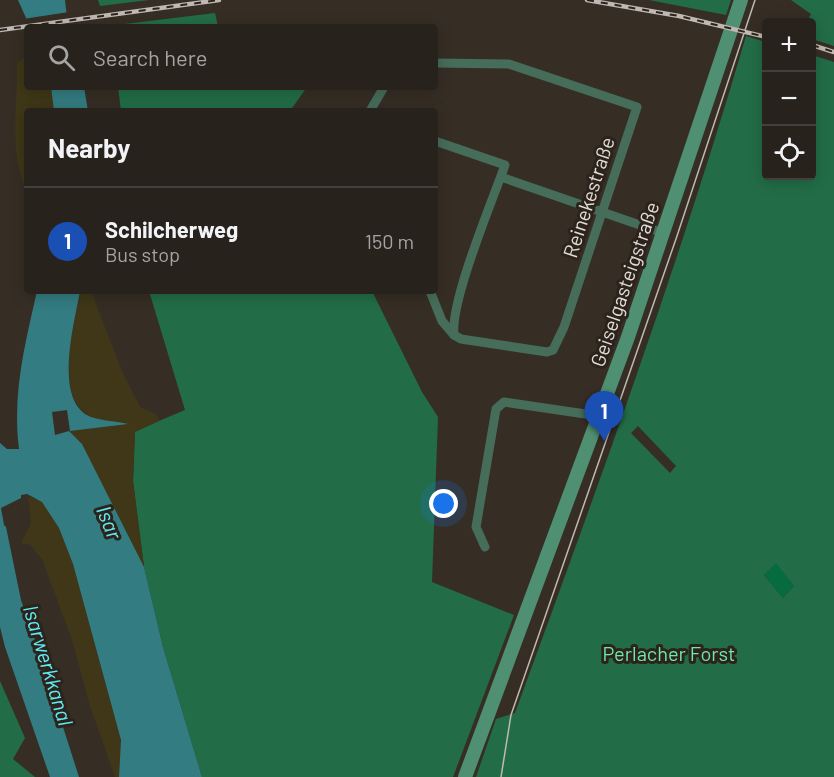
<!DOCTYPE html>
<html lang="en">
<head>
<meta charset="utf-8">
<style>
	body { margin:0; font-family:Barlow,sans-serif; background:#342f29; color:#f1f3f6 }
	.controls { position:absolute; right:18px; top:18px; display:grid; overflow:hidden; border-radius:6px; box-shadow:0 3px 15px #0003 }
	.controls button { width:54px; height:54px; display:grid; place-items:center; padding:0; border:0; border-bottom:2px solid #443f3b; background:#28221c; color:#f1f3f6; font:30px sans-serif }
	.you { position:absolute; left:444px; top:504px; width:21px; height:21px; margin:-15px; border:4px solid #fff; border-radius:50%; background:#1a73e8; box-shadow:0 0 0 9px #1a73e833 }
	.badge { display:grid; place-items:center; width:39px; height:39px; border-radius:50%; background:#bca0f2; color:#fff; font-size:20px; font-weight:700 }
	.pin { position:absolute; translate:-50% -50px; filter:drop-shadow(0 2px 3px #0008) }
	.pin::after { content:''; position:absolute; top:32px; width:21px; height:18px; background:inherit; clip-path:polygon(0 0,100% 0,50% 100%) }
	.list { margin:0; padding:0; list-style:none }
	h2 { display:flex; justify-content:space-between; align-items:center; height:78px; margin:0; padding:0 24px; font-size:26px }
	h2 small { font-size:20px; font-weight:400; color:#a5a4a3 }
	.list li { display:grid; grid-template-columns:39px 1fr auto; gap:18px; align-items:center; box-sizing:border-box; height:108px; padding:0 24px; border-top:2px solid #443f3b }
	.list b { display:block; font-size:22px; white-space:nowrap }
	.list p { margin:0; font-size:20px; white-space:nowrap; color:#a5a4a3 }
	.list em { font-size:20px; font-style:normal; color:#a5a4a3 }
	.icon { flex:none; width:33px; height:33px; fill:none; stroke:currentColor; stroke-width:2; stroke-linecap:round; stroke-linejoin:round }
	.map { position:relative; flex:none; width:834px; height:777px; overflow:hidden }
	.search { position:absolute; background:#28221c; box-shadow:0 3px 15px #0003; left:24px; top:24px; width:414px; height:66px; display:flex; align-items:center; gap:15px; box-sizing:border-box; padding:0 21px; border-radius:6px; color:#a5a4a3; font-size:22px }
	.panel { position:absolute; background:#28221c; box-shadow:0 3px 15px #0003; left:24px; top:108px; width:414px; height:186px; border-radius:6px }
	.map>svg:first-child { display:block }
	.green { fill:#076b40 }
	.forest { fill:#226d47; fill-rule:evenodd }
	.sand { fill:#3f3717 }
	.water { fill:#337c81 }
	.pier { fill:#362e25 }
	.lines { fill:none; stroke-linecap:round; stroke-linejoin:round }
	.street { stroke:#466d5a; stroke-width:9 }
	.secondary { stroke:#4f9072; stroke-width:14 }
	.tram { stroke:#c0b9b3; stroke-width:1.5 }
	.rail-casing { stroke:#c0b9b3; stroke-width:4.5 }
	.rail { stroke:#2c241c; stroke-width:2; stroke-dasharray:7; stroke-linecap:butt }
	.labels { text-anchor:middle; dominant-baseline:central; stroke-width:6; stroke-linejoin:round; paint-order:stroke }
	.street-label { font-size:20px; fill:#e2dcd7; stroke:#2c241c }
	.park-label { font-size:20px; fill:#6beaa6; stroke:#2c241c }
	.water-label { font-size:21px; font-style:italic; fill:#60ecf5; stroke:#2c241c }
</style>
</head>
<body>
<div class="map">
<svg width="834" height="777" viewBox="0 0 834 777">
	<rect width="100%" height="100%" fill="#362e25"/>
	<!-- green -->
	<polygon class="green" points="776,562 794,586 783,598 764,575"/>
	<!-- forest -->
	<g class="forest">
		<polygon points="98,0 149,0 100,6"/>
		<polygon points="649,0 731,0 726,15"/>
		<polygon points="791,0 834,0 834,46 812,39 812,22 807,22 811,14"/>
		<polygon points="215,13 218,27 108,26"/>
		<path d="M746,36L766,42V176H812V55L834,62V777H476L496,719L515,713C597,489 679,265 746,36ZM638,426L676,466L670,473L631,433ZM776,563L794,586L783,598L764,575Z"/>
		<polygon points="118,87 307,87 290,111 121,111"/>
		<polygon points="149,291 372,291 422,392 438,417 432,582 514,615 453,777 202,777 163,647 144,567 133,481 135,431 185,410"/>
		<polygon points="0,681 25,738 13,759 35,777 0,777"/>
	</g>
	<!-- sand -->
	<g class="sand">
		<path d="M27,56V87H51L54,111H27V192C8,149 18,108 17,63Z"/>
		<path d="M80,291H91L122,371L140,407L157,415L159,421L135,432L133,481L144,567L82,444L71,434L70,431L126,423C115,421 98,421 89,416C53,394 75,324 80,291Z"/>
		<polygon points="28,497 42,501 59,528 73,564 121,740 119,777 115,777 90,706 72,640 42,559 30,545 21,543 31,523"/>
	</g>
	<!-- water -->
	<g class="water">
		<polygon points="18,0 65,0 68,27 30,27"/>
		<polygon points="51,87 84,87 88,111 54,111"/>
		<path d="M37,291H80C75,321 52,402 91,417C102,421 117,421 128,424L70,431L67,410L52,412L55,435L69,431L82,444L144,567L163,647L202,777H119L121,740L73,564L59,528L42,502L27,494L21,495V498L1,508L4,525L6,527L21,600L48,679L55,711L63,727L79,777H50L5,647L0,627V443L7,449H19C12,394 25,344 37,291Z"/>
	</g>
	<!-- pier -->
	<polygon class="pier" points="69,12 71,25 27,28 23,19"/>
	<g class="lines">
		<!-- street -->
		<g class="street">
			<polyline points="370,111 384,87"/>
			<path d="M435,141L505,165C492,202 450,301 454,335"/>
			<polyline points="501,177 663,233"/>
			<polyline points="430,291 442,321 454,335 461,339 547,352 553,350 564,327 637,107 509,64 435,63"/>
			<polyline points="485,547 476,527 496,409 504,402 599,416"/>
		</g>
		<!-- secondary -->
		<polyline class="secondary" points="465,777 628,337 741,0"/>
		<!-- tram -->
		<polyline class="tram" points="501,777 511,715 677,236 755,0"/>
		<!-- rail casing -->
		<g class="rail-casing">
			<g id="rail">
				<polyline points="587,0 679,16 766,37"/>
				<polyline points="0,30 219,0"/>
				<polyline points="812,45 834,52"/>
			</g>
		</g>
		<!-- rail -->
		<use href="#rail" class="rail"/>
	</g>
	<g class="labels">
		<!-- street labels -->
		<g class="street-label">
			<text transform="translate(588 197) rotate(-72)">Reinekestraße</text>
			<text transform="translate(624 284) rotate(-71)">Geiselgasteigstraße</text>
		</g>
		<!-- park labels -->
		<g class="park-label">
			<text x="669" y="653">Perlacher Forst</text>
		</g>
		<!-- water labels -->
		<g class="water-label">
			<text transform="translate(110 522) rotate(68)">Isar</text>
			<text transform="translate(49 665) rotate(73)">Isarwerkkanal</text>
		</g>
	</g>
</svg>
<div class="controls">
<button>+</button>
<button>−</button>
<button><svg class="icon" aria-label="locate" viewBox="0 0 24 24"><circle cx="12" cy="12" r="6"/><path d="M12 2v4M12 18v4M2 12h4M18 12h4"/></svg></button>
</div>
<div class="you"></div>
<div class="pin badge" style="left:604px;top:441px;background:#1a4fb4">1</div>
<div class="search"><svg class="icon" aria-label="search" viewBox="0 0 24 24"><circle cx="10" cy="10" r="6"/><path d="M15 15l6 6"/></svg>Search here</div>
<section class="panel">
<h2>Nearby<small></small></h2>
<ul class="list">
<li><span class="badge" style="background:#1a4fb4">1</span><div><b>Schilcherweg</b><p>Bus stop</p></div><em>150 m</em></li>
</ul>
</section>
</div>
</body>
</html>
